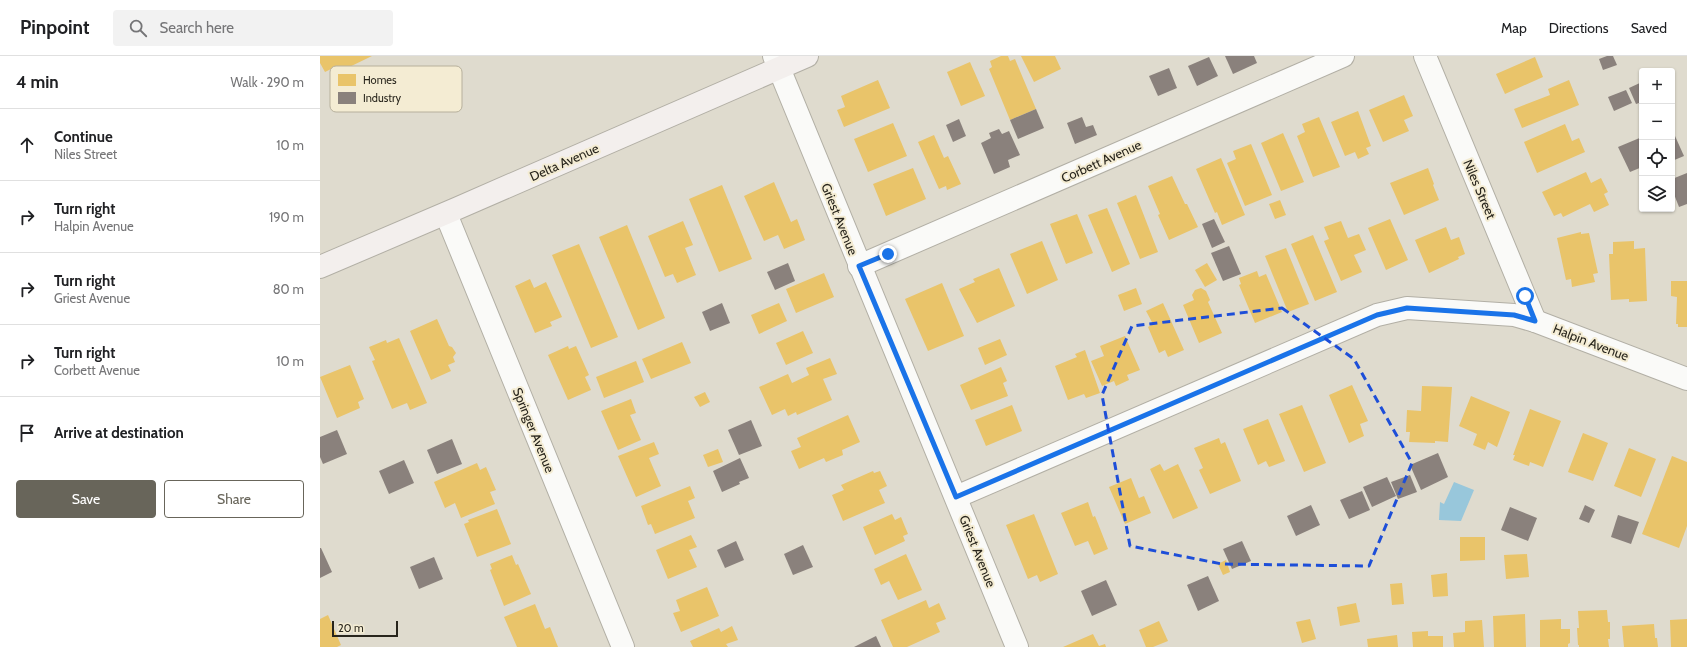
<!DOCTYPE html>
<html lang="en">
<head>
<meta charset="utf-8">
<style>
	body { margin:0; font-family:Cabin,sans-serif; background:#f2f2f2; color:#202124 }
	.controls { position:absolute; right:12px; top:12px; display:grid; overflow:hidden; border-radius:4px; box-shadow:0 1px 3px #0004 }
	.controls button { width:36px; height:36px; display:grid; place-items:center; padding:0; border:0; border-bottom:1px solid #e0e0e0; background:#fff; color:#202124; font:20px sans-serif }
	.scale { position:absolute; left:12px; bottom:10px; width:66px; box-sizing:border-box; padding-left:4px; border:2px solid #28251c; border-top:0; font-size:11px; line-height:14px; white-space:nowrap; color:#28251c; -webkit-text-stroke:3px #f4ecd3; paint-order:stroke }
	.stop { position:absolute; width:12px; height:12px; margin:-9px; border:3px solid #1a73e8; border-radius:50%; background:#fff }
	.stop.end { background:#1a73e8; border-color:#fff; box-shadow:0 1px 4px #0008 }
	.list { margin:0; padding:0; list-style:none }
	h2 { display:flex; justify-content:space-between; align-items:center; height:52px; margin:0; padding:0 16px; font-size:17px }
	h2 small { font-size:13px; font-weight:400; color:#757577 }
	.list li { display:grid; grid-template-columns:26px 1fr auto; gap:12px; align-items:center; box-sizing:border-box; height:72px; padding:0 16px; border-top:1px solid #e0e0e0 }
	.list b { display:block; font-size:15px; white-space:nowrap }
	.list p { margin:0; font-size:13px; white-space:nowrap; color:#757577 }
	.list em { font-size:13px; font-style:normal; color:#757577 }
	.actions { display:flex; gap:8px; padding:12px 16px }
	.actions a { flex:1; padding:9px 0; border:1px solid #68655a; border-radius:4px; text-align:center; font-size:14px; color:#68655a }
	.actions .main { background:#68655a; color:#fff }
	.icon { flex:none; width:22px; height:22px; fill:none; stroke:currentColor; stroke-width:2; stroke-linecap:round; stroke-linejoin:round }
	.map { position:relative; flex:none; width:1367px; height:591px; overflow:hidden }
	header { display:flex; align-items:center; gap:24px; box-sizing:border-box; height:56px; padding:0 20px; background:#fff; border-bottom:1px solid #e0e0e0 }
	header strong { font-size:19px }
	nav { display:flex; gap:22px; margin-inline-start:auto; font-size:14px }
	.search { width:280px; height:36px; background:#f2f2f2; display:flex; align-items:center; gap:10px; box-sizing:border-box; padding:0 14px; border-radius:4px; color:#757577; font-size:15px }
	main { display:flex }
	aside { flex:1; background:#fff }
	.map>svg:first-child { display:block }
	.water { fill:#98c7db }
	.homes { fill:#e9c46a }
	.industry { fill:#8a817c }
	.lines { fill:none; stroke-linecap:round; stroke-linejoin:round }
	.street-casing { stroke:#b2afa5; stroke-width:24 }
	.secondary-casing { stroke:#b2afa5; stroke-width:24 }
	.street { stroke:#fafaf8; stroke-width:22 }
	.secondary { stroke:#f3efed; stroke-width:22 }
	.route { stroke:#1a73e8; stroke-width:5 }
	.marked { fill:none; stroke:#1d4ed8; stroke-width:3; stroke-dasharray:8 5; stroke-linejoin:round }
	.labels { text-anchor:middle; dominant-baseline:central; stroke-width:4; stroke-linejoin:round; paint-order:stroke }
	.street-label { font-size:13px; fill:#28251c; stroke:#f4ecd3 }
	.key { fill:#f4ecd3; stroke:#b7b09c; stroke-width:1 }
	.key-label { font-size:11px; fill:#28251c }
</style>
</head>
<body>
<header>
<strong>Pinpoint</strong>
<div class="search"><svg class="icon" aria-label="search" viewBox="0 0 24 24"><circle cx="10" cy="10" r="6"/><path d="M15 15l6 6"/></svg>Search here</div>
<nav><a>Map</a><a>Directions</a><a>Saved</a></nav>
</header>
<main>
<aside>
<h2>4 min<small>Walk · 290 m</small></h2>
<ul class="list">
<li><svg class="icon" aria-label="ahead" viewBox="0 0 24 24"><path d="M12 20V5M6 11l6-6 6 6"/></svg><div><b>Continue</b><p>Niles Street</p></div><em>10 m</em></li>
<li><svg class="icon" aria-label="right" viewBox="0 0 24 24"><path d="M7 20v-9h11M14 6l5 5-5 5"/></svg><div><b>Turn right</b><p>Halpin Avenue</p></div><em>190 m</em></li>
<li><svg class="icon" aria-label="right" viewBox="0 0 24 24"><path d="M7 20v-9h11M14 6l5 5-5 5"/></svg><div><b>Turn right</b><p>Griest Avenue</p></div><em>80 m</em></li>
<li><svg class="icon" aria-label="right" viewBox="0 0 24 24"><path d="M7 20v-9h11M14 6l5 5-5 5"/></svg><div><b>Turn right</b><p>Corbett Avenue</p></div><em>10 m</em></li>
<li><svg class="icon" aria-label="arrive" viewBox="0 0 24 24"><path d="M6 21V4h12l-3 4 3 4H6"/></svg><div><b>Arrive at destination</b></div></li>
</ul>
<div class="actions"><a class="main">Save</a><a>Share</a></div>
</aside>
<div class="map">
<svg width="1367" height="591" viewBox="0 0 1367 591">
	<rect width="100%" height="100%" fill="#dfdbce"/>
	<!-- water -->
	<polygon class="water" points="1134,426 1154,434 1141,465 1119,464 1120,446 1124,448"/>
	<!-- homes -->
	<g class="homes">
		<polygon points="0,0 52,0 19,16 17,10 5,16 0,7"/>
		<polygon points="681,0 688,0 690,5 695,3 716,53 690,64 669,13 672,11 670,5"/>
		<polygon points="701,0 735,0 741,13 714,26"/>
		<polygon points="1215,1 1223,21 1185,38 1176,18"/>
		<polygon points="650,6 665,40 641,50 627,16"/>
		<polygon points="558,24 570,52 524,71 517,54 525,51 521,40"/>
		<polygon points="1249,24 1259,49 1202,72 1194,53 1230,39 1228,33"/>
		<polygon points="1084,39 1093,60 1084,64 1089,75 1063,86 1049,54"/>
		<polygon points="1038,55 1051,90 1046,92 1049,98 1038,103 1035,96 1025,100 1011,66"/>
		<polygon points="999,61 1020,111 993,121 977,80 985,76 982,68"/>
		<polygon points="573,67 587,100 548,116 534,83"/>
		<polygon points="1245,68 1252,85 1259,82 1265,96 1217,117 1204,86"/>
		<polygon points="963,77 984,126 961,135 941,87"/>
		<polygon points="614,79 624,102 628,100 641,128 627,134 626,130 619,133 598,86"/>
		<polygon points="931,88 952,139 925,150 907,107 916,103 913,95"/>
		<polygon points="901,102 925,159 902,169 897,156 895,157 876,113"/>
		<polygon points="593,112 606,143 566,160 553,128"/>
		<polygon points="1108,112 1114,128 1113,129 1119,144 1084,159 1070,127"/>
		<polygon points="1266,116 1271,127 1281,122 1288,136 1284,138 1289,149 1274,156 1270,148 1243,161 1241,157 1234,160 1222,136"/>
		<polygon points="852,120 865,148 867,148 878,171 849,184 838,159 840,158 828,130"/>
		<polygon points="454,126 471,166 477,163 485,184 464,193 458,179 444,185 424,140"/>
		<polygon points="402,129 432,203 399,216 369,143"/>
		<polygon points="816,139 838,196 820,203 797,147"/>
		<polygon points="960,144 966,159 955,163 949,148"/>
		<polygon points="787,152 810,208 792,216 768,159"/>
		<polygon points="757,158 773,197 746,208 730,168"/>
		<polygon points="1070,163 1088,204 1066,214 1048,172"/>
		<polygon points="363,165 373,189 365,192 376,219 357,227 353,218 345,221 328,180"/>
		<polygon points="1021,165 1028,182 1039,178 1046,194 1034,199 1042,216 1021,225 1004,185 1009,183 1004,171"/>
		<polygon points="307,169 345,262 318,274 279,181"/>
		<polygon points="1126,171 1131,184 1139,181 1145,198 1138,201 1139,203 1109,217 1095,184"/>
		<polygon points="1261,176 1261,178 1269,177 1278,217 1273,218 1275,226 1252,231 1251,223 1246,224 1237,182"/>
		<polygon points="993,179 1017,236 995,245 971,188"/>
		<polygon points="722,185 738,224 707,238 690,198"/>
		<polygon points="1314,185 1314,193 1325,192 1327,245 1309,246 1309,243 1291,244 1289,198 1293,198 1293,186"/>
		<polygon points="259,188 298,281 271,292 232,199"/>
		<polygon points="966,192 989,248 968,256 945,200"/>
		<polygon points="887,207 897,224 885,231 875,214"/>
		<polygon points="679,212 695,250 657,267 639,233 655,226 653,223"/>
		<polygon points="937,215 939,221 946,218 962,256 935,267 919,229 921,228 919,222"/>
		<polygon points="504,217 514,241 476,257 466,233"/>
		<polygon points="210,223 214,232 226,226 242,261 230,266 232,270 215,277 195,230"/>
		<polygon points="1351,225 1367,225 1367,271 1358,271 1358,268 1356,268 1357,241 1351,240"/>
		<polygon points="622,227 644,280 608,295 585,243"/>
		<polygon points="816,232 822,248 804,255 798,239"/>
		<polygon points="881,232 886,235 890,244 888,246 902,277 879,287 863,249 874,244 872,239 875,234"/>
		<polygon points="459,247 467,265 439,278 431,259"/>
		<polygon points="843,247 864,294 848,301 845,294 839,297 828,271 833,268 826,255"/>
		<polygon points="117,263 129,290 132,291 136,297 133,301 135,306 128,309 131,315 111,324 90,275"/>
		<polygon points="483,275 493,297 466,309 456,287"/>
		<polygon points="805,280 820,314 807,319 809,324 796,330 794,325 782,330 771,305 784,300 780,290"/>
		<polygon points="79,282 107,347 90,354 87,347 72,353 52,305 55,304 49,291 66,284 67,287"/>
		<polygon points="680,283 687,299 665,309 658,292"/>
		<polygon points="362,286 371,307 331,323 322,303"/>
		<polygon points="248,290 249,293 256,290 269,319 265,321 271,334 248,344 228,299"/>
		<polygon points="765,294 780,337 766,342 764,338 748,344 735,310 757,301 755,298"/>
		<polygon points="510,302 517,318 503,323 512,344 477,359 476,356 468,360 465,353 452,359 439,331 468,318 472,327 489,319 486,312"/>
		<polygon points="316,305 324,326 284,342 276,321"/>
		<polygon points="30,309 44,343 38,346 40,352 17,362 0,321"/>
		<polygon points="681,311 687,325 683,327 688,340 651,354 640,329"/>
		<polygon points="1032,329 1048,365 1040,368 1044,380 1029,387 1009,339"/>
		<polygon points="1102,330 1132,331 1128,386 1115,385 1115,387 1089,386 1090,376 1086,376 1087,354 1101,355"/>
		<polygon points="385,336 390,346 380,351 374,341"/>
		<polygon points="1151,340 1190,356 1177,391 1168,386 1165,394 1153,389 1157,378 1139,370"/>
		<polygon points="311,343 316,357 310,359 321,384 298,394 281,355"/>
		<polygon points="692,349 702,375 666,390 655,364"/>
		<polygon points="982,349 1006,407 984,416 959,358"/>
		<polygon points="1210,353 1241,365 1223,411 1210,406 1209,410 1193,404 1195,399 1193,399"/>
		<polygon points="528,359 540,386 522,394 523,399 506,406 504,402 479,413 471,395 481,391 477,382"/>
		<polygon points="948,363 965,405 949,411 946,405 938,409 923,373"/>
		<polygon points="1263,377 1288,387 1273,425 1248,416"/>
		<polygon points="899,382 901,388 905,386 921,425 890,438 879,414 883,412 874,392"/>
		<polygon points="334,386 339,398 329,402 341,430 316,441 298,400"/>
		<polygon points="1309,392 1336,403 1321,441 1294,430"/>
		<polygon points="398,393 403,406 388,411 383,399"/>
		<polygon points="1352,400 1367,406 1367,470 1359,492 1322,478"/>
		<polygon points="157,407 160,414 166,411 176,434 170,436 175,448 141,462 135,447 125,452 114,426"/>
		<polygon points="840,408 844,415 858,408 878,452 853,463 830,413"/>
		<polygon points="553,415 554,417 560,415 567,430 559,434 565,447 523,465 512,439 524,434 521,429"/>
		<polygon points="811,422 819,442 824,440 831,457 805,468 789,431"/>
		<polygon points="370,430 375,442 368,445 375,462 335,478 331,468 328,469 321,450"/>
		<polygon points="768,446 773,461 775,460 788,493 774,499 768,485 755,490 741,457"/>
		<polygon points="177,453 191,488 157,501 144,468 149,466 148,464"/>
		<polygon points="572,458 575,464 581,461 588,478 583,480 585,485 555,499 543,471"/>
		<polygon points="714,458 738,518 720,526 717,519 708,523 686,469"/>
		<polygon points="371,479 377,491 369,494 377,511 348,523 336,494"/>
		<polygon points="1140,481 1165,481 1165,504 1140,505"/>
		<polygon points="586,498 602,534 578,544 569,525 561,529 554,513"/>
		<polygon points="1207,498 1209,521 1186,523 1184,499"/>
		<polygon points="192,499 196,509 198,508 211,538 184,550 170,514 172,513 170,508"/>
		<polygon points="906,504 910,516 903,519 898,508"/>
		<polygon points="1127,517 1128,540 1113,541 1111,519"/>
		<polygon points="1082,527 1084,548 1072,549 1070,528"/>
		<polygon points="387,531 399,560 361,576 353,557 360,555 356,544"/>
		<polygon points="606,544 609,552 619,547 626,563 616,567 620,576 587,591 573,591 561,564"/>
		<polygon points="1036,547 1040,566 1020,570 1017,551"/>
		<polygon points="215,548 225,573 230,571 238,591 197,591 184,561"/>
		<polygon points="1287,554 1288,566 1290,566 1290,583 1288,583 1289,591 1259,591 1259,589 1258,589 1257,572 1259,572 1258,555"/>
		<polygon points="1205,558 1206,591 1174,591 1173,560"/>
		<polygon points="8,559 21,589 17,591 0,591 0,563"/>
		<polygon points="990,563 996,583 982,587 976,566"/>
		<polygon points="1241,563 1241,573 1250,573 1250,587 1248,588 1248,591 1220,591 1220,564"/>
		<polygon points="1367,563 1367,591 1351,591 1350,564"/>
		<polygon points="1162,564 1164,591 1134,591 1133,577 1145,576 1145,565"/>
		<polygon points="839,565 848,585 833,591 826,591 819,574"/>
		<polygon points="1334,568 1335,582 1337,582 1338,591 1304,591 1302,570"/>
		<polygon points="412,570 418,584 406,588 408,591 373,591 370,585 399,572 401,576"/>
		<polygon points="1108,575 1108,580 1123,580 1123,591 1093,591 1092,576"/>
		<polygon points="773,578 779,590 785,588 786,591 743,591"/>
		<polygon points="1077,579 1078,591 1048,591 1047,583"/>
	</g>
	<!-- industry -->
	<g class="industry">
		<polygon points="905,0 934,0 937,7 913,18"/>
		<polygon points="1287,0 1293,0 1297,9 1283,14 1279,3"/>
		<polygon points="889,1 898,20 877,30 868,10"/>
		<polygon points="849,12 857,32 838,40 829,20"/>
		<polygon points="1322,26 1322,46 1316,48 1309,32"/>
		<polygon points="1306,34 1312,47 1294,55 1288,41"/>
		<polygon points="716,53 724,72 698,83 690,64"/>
		<polygon points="762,61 766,71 773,69 777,79 755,88 747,67"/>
		<polygon points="639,63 646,80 633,86 626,69"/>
		<polygon points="679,73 682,78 689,75 700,99 688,104 690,111 674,118 661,87 671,82 669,77"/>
		<polygon points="1355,80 1364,100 1352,105 1352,82"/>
		<polygon points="1322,81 1322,111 1310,116 1298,91"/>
		<polygon points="1367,117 1367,148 1359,151 1352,133 1352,123"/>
		<polygon points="894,163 905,186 892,192 882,168"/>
		<polygon points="909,190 921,218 903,225 891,197"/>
		<polygon points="468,207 475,225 455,234 447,216"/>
		<polygon points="402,247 410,267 390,275 382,256"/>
		<polygon points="431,364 442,390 419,399 408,374"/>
		<polygon points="17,374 27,398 3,408 0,401 0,381"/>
		<polygon points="132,383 142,408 117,418 107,394"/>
		<polygon points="1118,397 1128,421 1101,434 1090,409"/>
		<polygon points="420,402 429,422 419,426 420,428 402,436 393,415"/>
		<polygon points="84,404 94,427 69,438 59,415"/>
		<polygon points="1090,419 1097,436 1078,443 1071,426"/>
		<polygon points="1067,421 1076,440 1052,451 1043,431"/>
		<polygon points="1042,435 1050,454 1029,463 1020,444"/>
		<polygon points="991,449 1000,469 976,480 967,460"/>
		<polygon points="1265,449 1275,454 1269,467 1259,463"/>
		<polygon points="1190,451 1217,462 1208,485 1181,474"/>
		<polygon points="1298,459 1319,466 1311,488 1291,481"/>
		<polygon points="416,485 424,504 405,512 397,494"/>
		<polygon points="922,485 931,505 912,513 903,493"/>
		<polygon points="483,489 493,511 473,519 464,498"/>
		<polygon points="0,492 1,492 12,516 0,522"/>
		<polygon points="114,501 123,523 99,533 90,511"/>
		<polygon points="888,520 899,545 878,555 867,529"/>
		<polygon points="786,524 797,549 772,560 761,535"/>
		<polygon points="556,580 561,591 534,591"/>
	</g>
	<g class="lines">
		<!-- street casing -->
		<g class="street-casing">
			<g id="street">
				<polyline points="454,0 697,591"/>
				<polyline points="1105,0 1215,265"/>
				<polyline points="126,158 303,591"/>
				<polyline points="539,210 1023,0"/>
				<polyline points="636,441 1057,259 1087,252 1194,259 1215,265 1367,323"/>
			</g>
		</g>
		<!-- secondary casing -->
		<g class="secondary-casing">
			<polyline id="secondary" points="0,211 138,152 487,0"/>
		</g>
		<!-- street -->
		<use href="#street" class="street"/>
		<!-- secondary -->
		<use href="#secondary" class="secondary"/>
	</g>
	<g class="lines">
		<!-- route -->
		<polyline class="route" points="568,198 539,210 636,441 1057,259 1087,252 1194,259 1215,265 1205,240"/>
	</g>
	<!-- marked area -->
	<path class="marked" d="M962,252L1034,303L1092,407L1049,510L902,508L810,490L782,339L812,270Z"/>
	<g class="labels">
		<!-- street labels -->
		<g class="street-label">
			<text transform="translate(781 105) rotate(-24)">Corbett Avenue</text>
			<text transform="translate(244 106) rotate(-24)">Delta Avenue</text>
			<text transform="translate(1160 133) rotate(67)">Niles Street</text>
			<text transform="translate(520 163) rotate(68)">Griest Avenue</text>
			<text transform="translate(1271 286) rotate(21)">Halpin Avenue</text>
			<text transform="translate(214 374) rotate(68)">Springer Avenue</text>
			<text transform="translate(658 495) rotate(68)">Griest Avenue</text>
		</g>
	</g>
	<!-- legend -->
	<rect x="10" y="10" width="132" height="46" rx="6" class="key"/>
	<rect x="18" y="18" width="18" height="12" fill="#e9c46a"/>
	<rect x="18" y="36" width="18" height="12" fill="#8a817c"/>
	<g class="key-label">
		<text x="43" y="28">Homes</text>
		<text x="43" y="46">Industry</text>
	</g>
</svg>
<div class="controls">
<button>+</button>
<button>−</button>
<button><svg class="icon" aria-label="locate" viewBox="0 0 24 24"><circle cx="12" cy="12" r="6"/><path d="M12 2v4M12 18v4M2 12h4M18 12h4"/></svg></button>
<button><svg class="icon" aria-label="layers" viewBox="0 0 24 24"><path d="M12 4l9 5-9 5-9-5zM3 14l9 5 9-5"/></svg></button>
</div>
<div class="scale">20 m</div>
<div class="stop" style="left:1205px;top:240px"></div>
<div class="stop end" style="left:568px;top:198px"></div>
</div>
</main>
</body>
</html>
